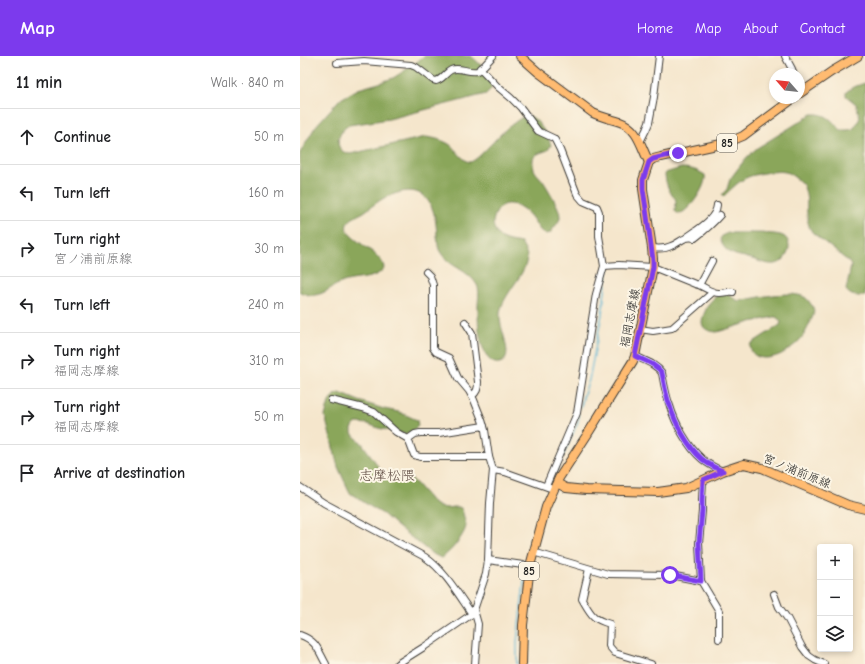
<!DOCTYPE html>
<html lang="en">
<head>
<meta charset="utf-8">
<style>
	body { margin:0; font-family:"Comic Neue","Klee One",sans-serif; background:#f2f2f2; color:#202124 }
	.controls { position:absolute; right:12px; bottom:12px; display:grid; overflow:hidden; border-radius:4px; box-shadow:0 2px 6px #0003 }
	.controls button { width:36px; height:36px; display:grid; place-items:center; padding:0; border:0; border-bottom:1px solid #e0e0e0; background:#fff; color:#202124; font:20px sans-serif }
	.compass { position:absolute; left:469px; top:12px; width:36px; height:36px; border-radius:50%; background:#fff; box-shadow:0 2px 6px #0003; rotate:298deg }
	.stop { position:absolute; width:12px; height:12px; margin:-9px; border:3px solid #7c3aed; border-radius:50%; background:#fff }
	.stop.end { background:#7c3aed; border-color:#fff; box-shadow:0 1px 4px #0008 }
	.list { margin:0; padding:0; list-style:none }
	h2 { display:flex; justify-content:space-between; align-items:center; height:52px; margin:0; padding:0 16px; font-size:17px }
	h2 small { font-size:13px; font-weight:400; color:#757577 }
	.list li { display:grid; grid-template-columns:26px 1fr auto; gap:12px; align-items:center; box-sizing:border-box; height:56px; padding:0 16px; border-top:1px solid #e0e0e0 }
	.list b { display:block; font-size:15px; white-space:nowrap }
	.list p { margin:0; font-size:13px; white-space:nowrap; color:#757577 }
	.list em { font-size:13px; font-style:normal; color:#757577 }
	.icon { flex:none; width:22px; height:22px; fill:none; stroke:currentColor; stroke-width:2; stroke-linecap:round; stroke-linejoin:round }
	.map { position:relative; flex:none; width:565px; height:608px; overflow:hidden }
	header { display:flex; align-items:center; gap:24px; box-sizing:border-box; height:56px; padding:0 20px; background:#7c3aed; color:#fff }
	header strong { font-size:19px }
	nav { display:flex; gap:22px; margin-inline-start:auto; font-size:14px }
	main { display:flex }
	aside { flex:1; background:#fff }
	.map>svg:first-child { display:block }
	.forest { fill:#8aa65a; stroke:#53613b }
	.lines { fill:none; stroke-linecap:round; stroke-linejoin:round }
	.stream { stroke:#53b1d1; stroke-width:1.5 }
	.minor-casing { stroke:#3d3a36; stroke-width:8 }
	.major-casing { stroke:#3d3a36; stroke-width:10 }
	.minor { stroke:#fff; stroke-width:6 }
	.major { stroke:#ffbb71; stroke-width:8 }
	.route { stroke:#7c3aed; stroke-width:5 }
	.labels { text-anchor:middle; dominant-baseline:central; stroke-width:4; stroke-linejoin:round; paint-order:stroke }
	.shield { fill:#fcf5e5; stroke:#5f5d58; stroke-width:1 }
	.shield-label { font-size:11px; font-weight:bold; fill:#1c1c1c }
	.street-label { font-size:12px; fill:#1c1c1c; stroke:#fcf5e5 }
	.quarter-label { font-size:14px; fill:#624f46; stroke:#fcf5e5 }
</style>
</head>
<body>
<header>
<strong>Map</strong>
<nav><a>Home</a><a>Map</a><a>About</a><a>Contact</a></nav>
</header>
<main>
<aside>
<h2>11 min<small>Walk · 840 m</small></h2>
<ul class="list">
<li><svg class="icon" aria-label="ahead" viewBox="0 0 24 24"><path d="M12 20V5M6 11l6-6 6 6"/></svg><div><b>Continue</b></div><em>50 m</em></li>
<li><svg class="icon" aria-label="left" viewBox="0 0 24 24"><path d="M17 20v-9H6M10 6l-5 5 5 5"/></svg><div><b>Turn left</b></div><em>160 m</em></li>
<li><svg class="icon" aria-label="right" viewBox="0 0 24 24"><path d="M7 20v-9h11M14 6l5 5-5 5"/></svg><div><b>Turn right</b><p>宮ノ浦前原線</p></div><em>30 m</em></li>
<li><svg class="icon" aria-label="left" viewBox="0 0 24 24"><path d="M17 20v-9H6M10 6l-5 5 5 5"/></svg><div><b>Turn left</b></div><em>240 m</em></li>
<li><svg class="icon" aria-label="right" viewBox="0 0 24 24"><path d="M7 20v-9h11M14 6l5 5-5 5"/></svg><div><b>Turn right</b><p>福岡志摩線</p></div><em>310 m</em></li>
<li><svg class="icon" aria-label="right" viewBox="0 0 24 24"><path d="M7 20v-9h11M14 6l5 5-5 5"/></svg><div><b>Turn right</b><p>福岡志摩線</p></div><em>50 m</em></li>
<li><svg class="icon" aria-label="arrive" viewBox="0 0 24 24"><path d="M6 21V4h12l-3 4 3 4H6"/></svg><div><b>Arrive at destination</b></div></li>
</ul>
</aside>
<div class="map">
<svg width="565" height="608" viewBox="0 0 565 608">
	<rect width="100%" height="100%" fill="#fcf5e5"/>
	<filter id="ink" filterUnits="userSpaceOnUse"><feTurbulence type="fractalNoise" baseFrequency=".025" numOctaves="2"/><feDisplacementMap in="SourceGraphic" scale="8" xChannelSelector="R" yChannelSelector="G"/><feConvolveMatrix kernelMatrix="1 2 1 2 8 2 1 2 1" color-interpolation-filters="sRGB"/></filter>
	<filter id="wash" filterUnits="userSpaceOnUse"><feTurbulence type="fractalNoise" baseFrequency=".012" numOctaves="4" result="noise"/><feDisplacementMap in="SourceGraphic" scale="16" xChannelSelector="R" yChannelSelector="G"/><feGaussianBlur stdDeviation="0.9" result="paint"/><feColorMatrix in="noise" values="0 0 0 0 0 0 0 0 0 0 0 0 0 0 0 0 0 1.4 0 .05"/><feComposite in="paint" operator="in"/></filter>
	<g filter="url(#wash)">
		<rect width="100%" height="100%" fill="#f5e6cc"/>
		<!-- forest -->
		<g class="forest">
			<path d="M125,0H171L181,9L192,26L191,33L186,38L89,63L49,69C37,76 32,95 50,98L126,81C135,82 142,84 149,88C155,92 164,106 170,106C177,105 195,83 202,77C205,73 210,70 214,67C224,59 230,56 239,68C244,74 249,82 251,89L248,94C243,96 237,97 234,101C232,104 233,110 234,113C235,117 240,121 243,125C247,131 261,154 260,160C260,165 256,169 253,173C251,177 248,179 243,177C240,175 238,171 236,168C230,158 222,149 210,148C203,147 199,152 196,157C193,163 192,168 195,174C199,185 211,185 221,187C223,191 226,195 227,200C228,217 202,239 200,257C199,266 203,275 205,284C206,289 208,296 206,302C202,309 193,309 188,302C178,287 178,267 178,250C178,243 180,235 177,229C169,214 149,211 141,197C137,192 138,185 137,180C136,164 134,142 116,136C105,133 94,138 84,142C77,146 71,151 64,156C59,159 50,162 47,168C41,182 83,195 84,212C76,225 54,221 41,227C32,230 25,238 15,239C10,240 5,238 0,236V97L15,71L39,44L58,33L79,27L93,22L104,15Z"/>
			<path d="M565,27V240C557,240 551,241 546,234L551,210L549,206L512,176C503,163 510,145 504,131C503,128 500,126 498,124C494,121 490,117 485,116C478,114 455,118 448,121C440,124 430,134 424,140H423L422,139L427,133L430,123L446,102L457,92L512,58C527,57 531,64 541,74H547L553,73L558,66L560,61L556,48L546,40V36L553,31Z"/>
			<path d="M381,112C391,112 397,114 405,119C407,129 392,151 383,156C381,158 379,157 377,157L375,155C375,152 376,148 376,145C375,141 374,142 372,139C368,133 365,125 365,117Z"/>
			<path d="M428,177C438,177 476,176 483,180C495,186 487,207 475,208C466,209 457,204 448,202C443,200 436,200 431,197C425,194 422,189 420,183L423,179Z"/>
			<path d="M423,237C429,238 433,243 439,245C455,242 493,233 506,242C508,244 509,245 510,247C516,253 514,259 510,266C508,271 506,276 503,280C499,286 491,292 485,296C474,303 452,307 450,290L452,287L480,269L481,265L476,261H474L451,266L417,276C404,275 399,270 404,258C406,253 408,248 412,244C414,241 419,239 423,237Z"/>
			<path d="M40,337L59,345L84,353L99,356L117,364L118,370L114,374L105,378L78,372L68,368L57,367L54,369L52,373V377L55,381L61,386L74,404L81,415L92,419L105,418L114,425L129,442L132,446L139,451L147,452L153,451H159L162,453C163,458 165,464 166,469C166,478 149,498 141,502L131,497L121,489L98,471L83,458L71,451L50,437L38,411L25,360L29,346L34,339Z"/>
		</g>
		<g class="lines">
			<!-- stream -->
			<g class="stream">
				<polyline points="281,351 283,341 289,324 302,258 308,212"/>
				<polyline points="249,431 278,366 279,359"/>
				<polyline points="244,446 248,434"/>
				<polyline points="227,507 229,497 242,451"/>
				<polyline points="217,608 217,586 226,511"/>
			</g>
		</g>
	</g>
	<g filter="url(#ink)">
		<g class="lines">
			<!-- minor casing -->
			<g class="minor-casing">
				<g id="minor">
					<polyline points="485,0 492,13 494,18"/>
					<path d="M37,7L64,5L111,9L116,11L133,24L136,25C143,23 145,17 151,14C159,10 168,17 177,15C181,14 189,4 193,0"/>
					<polyline points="180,12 198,31 211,42 221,52 238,75 253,82 255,84 260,94 277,138 283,145 297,151 299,156 299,180 304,210 296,238 277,357 246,430"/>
					<polyline points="340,86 346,74 349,67 354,41 359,0"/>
					<path d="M387,181C398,173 416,163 417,149"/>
					<path d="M352,192C359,193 365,193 371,190C382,186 382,180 395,182C404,175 413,167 420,159"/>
					<polyline points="304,210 319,209 353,211 395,228 399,229 412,205"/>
					<path d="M399,229C406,232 413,238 420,237C425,237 429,235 433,236"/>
					<path d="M165,266L172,277L178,326C178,333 177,336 172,340"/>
					<polyline points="340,273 353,275 372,272 413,236"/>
					<path d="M335,300C345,305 356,308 362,317C364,328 366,340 370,350C375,367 388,391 402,403C408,408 415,412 423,415"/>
					<polyline points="31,344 63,352 74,356 96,376 108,383 114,399 120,401 189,401"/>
					<polyline points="108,383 115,378 120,377 139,377 184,370"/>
					<polyline points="193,414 205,416 250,432"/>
					<polyline points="403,424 402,444 402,455 399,487 401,525 419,555 419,583"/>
					<path d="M0,431L24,447L125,501C145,515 158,538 172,558"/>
					<polyline points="233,496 308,518 370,519 401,525"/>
					<polyline points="188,504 230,510"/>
					<path d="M289,513L282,543C291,558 292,563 310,568L309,590L315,597L351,608"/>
					<polyline points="474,538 479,551 487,562 502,591 509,600 515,604 524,608"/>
					<polyline points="174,554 178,568 175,608"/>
					<path d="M0,579C17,585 18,594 26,608"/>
					<polyline points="97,608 124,591 172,558 174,554 186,518 188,504 190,447 193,414 189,401 185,374 182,364 174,344 169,335 158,322 149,302 136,296 133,292 133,229 130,220 126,216"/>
				</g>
			</g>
			<!-- major casing -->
			<g class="major-casing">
				<g id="major">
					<path d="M220,0L238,16L293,57C301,61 311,63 320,66C338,72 341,91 349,106"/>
					<polyline points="499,38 531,16 558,0"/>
					<polyline points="257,427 266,432 286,434 358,436 386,432 423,415 444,408 462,412 548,449 565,453"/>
					<polyline points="222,608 223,569 230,510 246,451 259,422 287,379 333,305 335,300 353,211 353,203 352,192 343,133 343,124 349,106 353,103 361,101 426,87 443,80 494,42"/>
				</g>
			</g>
			<!-- minor -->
			<use href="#minor" class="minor"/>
			<!-- major -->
			<use href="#major" class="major"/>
		</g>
	</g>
	<g class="lines" filter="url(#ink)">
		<!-- route -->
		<path class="route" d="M370,519L401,525L399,487L402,455V444L403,424L423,415C415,412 408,408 402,403C388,391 375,367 370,350C366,340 364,328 362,317C356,308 345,305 335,300L353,211V204L346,153L343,133V124L349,106L353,103L361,101L378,97"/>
	</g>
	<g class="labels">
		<!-- shield labels -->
		<g class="shield">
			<rect x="417" y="78" width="20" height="18" rx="3"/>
			<rect x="219" y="506" width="20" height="18" rx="3"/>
		</g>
		<g class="shield-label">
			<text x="427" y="87">85</text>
			<text x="229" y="515">85</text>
		</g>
		<!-- street labels -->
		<g class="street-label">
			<text transform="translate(330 262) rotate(-79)">福岡志摩線</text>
			<text transform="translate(497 415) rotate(22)">宮ノ浦前原線</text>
		</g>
		<!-- quarter labels -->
		<g class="quarter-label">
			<text x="87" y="419">志摩松隈</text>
		</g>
	</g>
</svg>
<div class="controls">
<button>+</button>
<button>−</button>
<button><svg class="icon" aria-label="layers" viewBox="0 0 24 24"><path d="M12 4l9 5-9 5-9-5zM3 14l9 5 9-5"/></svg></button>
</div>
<svg class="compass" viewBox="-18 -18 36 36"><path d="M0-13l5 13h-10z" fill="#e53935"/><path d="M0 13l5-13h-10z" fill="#757577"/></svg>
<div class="stop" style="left:370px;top:519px"></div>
<div class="stop end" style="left:378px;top:97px"></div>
</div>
</main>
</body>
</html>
